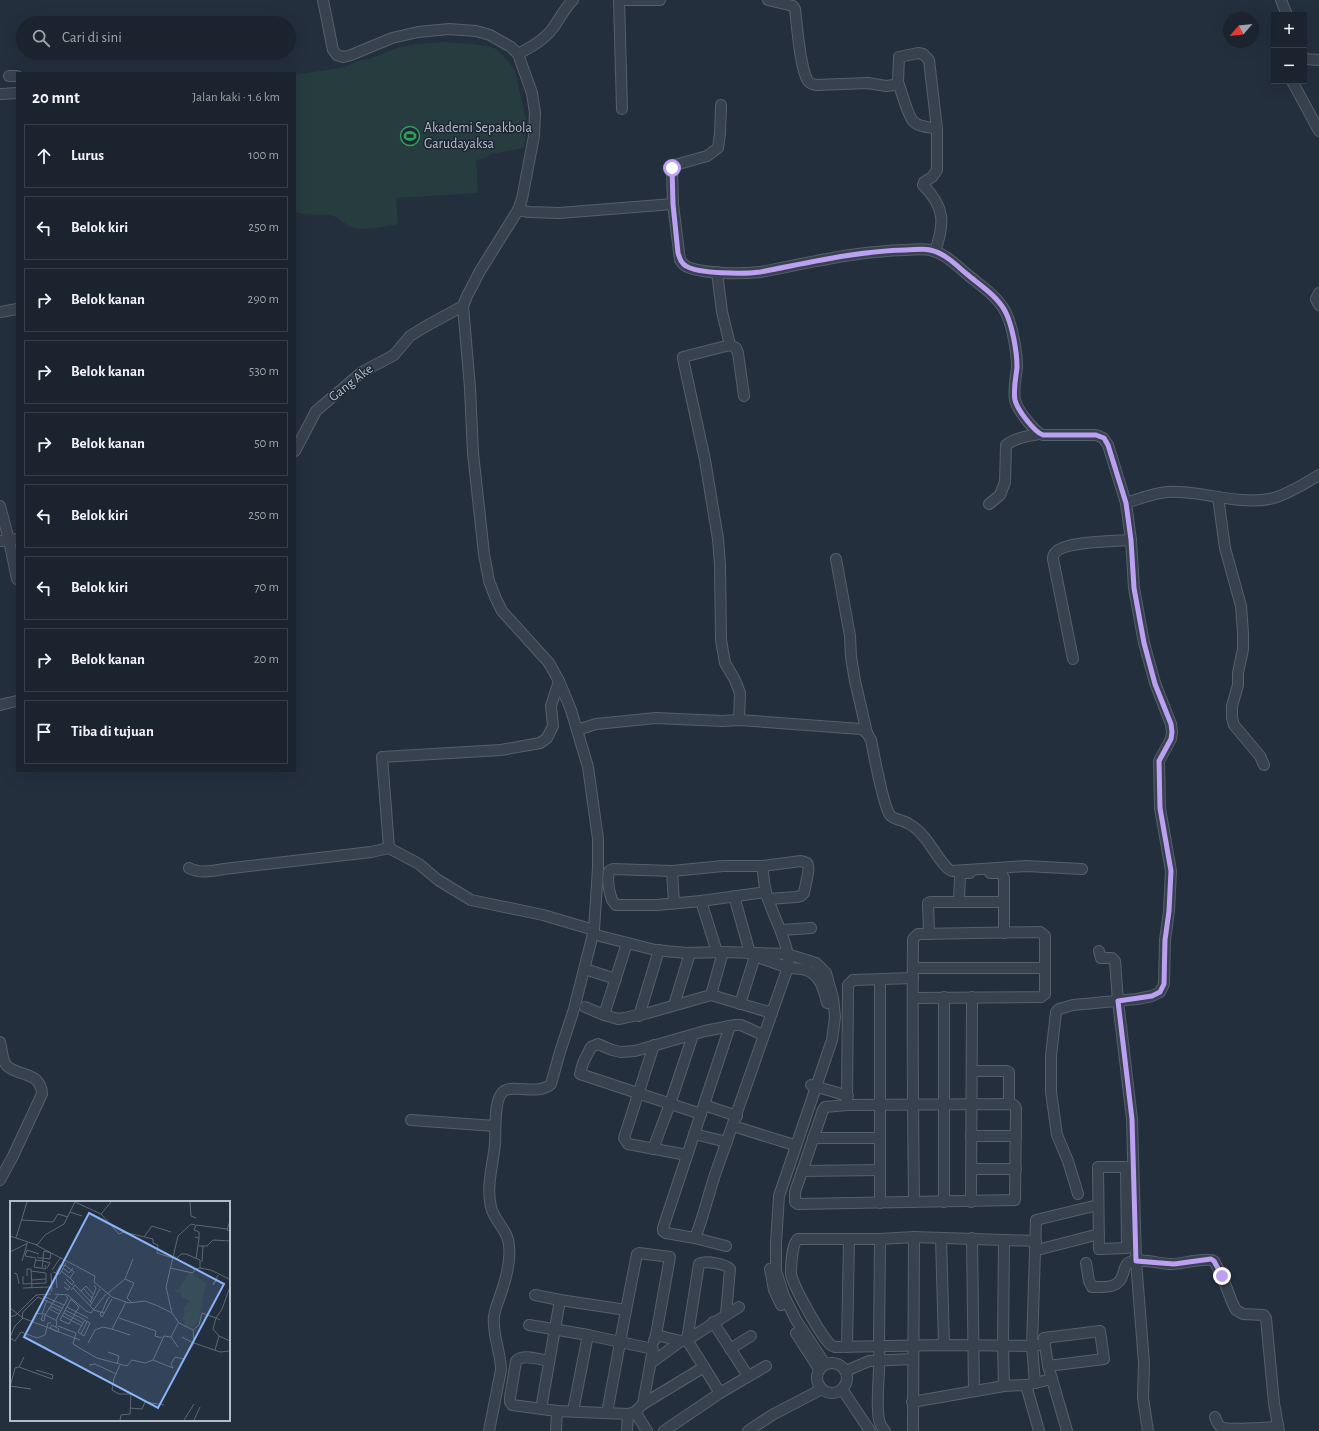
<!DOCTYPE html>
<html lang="id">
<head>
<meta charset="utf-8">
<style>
	body { margin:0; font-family:"Alegreya Sans",sans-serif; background:#282f3a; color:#f1f3f6 }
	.controls { position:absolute; right:12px; top:12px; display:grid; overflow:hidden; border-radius:0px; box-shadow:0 4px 16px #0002 }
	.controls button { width:36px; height:36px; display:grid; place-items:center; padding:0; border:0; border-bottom:1px solid #39404a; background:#1b232e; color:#f1f3f6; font:20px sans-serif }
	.compass { position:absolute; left:1223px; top:12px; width:36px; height:36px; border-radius:50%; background:#1b232e; box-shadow:0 4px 16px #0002; rotate:242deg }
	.stop { position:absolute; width:12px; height:12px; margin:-9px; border:3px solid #bca0f2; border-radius:50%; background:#fff }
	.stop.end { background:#bca0f2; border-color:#fff; box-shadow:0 1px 4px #0008 }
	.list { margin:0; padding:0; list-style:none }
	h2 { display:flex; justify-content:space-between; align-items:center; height:52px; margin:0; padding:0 16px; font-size:17px }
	h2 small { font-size:13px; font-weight:400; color:#a0a4aa }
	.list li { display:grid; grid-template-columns:26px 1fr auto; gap:12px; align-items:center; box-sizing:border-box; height:64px; margin:0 8px 8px; padding:0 8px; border:1px solid #39404a; border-radius:0px }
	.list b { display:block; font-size:15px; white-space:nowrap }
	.list em { font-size:13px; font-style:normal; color:#a0a4aa }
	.icon { flex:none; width:22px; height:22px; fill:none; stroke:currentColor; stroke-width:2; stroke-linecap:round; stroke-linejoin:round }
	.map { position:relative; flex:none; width:1319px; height:1431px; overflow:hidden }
	.search { position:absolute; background:#1b232e; box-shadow:0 4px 16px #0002; left:16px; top:16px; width:280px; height:44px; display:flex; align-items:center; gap:10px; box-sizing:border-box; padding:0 14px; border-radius:22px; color:#a0a4aa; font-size:15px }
	.panel { position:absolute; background:#1b232e; box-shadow:0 4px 16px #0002; left:16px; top:72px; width:280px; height:700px; border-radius:0px }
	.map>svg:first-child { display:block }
	.garden { fill:#263c3f }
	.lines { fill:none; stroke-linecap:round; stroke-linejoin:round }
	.minor-casing { stroke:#565f6c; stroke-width:12 }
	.minor { stroke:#38414e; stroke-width:10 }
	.route { stroke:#bca0f2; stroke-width:5 }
	.labels { text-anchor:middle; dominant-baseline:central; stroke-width:3; stroke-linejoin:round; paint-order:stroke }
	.poi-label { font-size:14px; fill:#b4bcc9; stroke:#1d2633; text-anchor:start }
	.street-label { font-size:14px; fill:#b4bcc9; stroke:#1d2633 }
	.inset-road { fill:none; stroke:#5e6776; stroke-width:1 }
	.view { fill:#8ab4f8; fill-opacity:0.15; stroke:#8ab4f8; stroke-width:2 }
	.inset-edge { fill:none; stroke:#b4bcc9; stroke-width:2 }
</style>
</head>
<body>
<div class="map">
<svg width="1319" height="1431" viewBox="0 0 1319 1431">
	<rect width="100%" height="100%" fill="#242f3e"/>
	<!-- garden -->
	<path class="garden" d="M444,42L473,44L491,47L496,49L509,62L515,71L527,124L524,148L491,154L486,158L476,160L478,193L396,198L398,224C386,226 363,232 351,227C343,223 338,216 329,215C317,214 307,216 295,212V75L345,67L360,60L369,59L397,48L418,44Z"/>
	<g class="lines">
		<!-- minor casing -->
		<g class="minor-casing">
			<g id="minor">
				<path d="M323,0L333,50L337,55L343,57L351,55L392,38L418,32L449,29L476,31L490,35L511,47L518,54L532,93L535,113L534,136L522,199L518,210L480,271L467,296L463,306L470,388L473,453L484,554L489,581L496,599L502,611L549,663L559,681L571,710L588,767L598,839V868L594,930L574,1009L560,1052L551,1084C538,1096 514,1084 504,1091C493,1098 496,1132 495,1144C493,1165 486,1186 491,1207C494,1221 508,1230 509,1245C511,1263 505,1282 499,1299C497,1304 495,1310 494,1316C492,1335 501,1352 501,1370L489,1431"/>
				<polyline points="619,0 622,109"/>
				<polyline points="623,0 660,0"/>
				<path d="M768,0L793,6L795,9C797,25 800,69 808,81C810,84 813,84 816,85L868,83L886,86L894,85L898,82L899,57L918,53L923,54L929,60L937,129V170L932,177L924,182L923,185C945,207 945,223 935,251"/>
				<polyline points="1281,0 1287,15"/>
				<path d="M518,54C531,47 544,40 553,28C560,18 565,8 573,0"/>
				<polyline points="1305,59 1319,60"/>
				<polyline points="9,76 17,76"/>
				<polyline points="1292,81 1319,131"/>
				<path d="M898,82C901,90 908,116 913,121C918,127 930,127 937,129"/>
				<polyline points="0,94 17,93"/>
				<path d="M673,204L680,260C683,264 685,267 690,268C708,274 740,274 760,272C808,263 857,251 906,250C914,250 923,248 930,250C945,253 957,266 968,275C980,285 997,296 1005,311C1012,324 1017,351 1017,367C1016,378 1013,389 1015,400C1017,409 1034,432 1043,435H1096L1103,438L1108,445L1126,503L1131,540L1134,588L1144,643L1155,683L1171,724L1172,732L1171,739L1159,761L1160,808L1171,871L1169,911L1165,940L1164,984L1160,992L1152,996L1137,999L1073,1005L1059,1009L1056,1012L1051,1056V1092L1057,1135L1068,1161L1078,1194"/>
				<polyline points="518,210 529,212 559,213 673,204 672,168 675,165 707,156 718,148 720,134 721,105"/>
				<polyline points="717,272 722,312 730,345 683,357 683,359 705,460 718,539 720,565 721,640 725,663 735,680 740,693 739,720"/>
				<polyline points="1319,293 1316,299 1319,305"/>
				<polyline points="0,312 17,309"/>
				<polyline points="730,345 736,348 738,353 744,396"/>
				<polyline points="295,451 316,411 362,372 394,355 410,336 428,325 463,306"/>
				<polyline points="1218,497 1225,548 1241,606 1243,633 1243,649 1238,673 1238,685 1232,706 1232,718 1234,725 1260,756 1264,765"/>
				<path d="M1126,503C1139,499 1153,493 1168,492C1200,490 1236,505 1269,499C1283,497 1306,483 1319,475"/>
				<path d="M989,504L1000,495L1005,482L1006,445C1015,438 1028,436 1040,434"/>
				<polyline points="0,506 9,540 17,579"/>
				<polyline points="0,541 17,539"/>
				<polyline points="836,559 850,636 851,657 855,681 867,733"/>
				<path d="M1073,659L1053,559C1053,557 1053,555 1055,553C1063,541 1117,541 1131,540"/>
				<polyline points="0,705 17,701"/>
				<path d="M577,730L596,724L656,718L722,721L739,720L861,729L867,733L871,740C874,754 883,806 890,815C894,820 904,820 909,824C915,827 921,833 925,838C932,846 944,869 952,871L1026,866L1082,869"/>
				<polyline points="389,848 382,757 501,750 540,743 547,738 553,726 551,706 559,681"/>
				<path d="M189,868C200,874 213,871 224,869L371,852L389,848L419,864L438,880L471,900L543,915L594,930"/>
				<polyline points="672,871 674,903"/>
				<polyline points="990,873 1001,873 1004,878 1004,933"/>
				<path d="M766,892L701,901L657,905H616L612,900C609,891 607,880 609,871L613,869L672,871L723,866H762L801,861L807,863C811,868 805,885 804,893L801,896L796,897L768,899"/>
				<polyline points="734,896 750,953"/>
				<polyline points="701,901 717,952"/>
				<polyline points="959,901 960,876 963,873 970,873"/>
				<polyline points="781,930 811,928"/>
				<polyline points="929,934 928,903 930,902 1004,902"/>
				<polyline points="600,936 655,950 686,953 723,952 787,954 816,963 826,973 833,998 835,1017 832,1040 779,1196 776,1243 776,1271 784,1296 796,1320 825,1364"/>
				<polyline points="1099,951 1101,958 1112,958 1115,961 1118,1001 1132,1119 1136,1261 1144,1363 1143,1398 1148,1431"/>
				<path d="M757,957C767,960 777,964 787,967C793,969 800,968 806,970C820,975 824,989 827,1003"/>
				<polyline points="913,968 1045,968"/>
				<polyline points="591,971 616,979"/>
				<polyline points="880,979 880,1203"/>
				<polyline points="711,995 723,952"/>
				<path d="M913,998L1041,997L1045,994V936L1040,932L918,934L913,939C912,1027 913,1115 914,1202"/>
				<polyline points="740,1004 756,953"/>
				<polyline points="674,1005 690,953"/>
				<polyline points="585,1007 604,1015 618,1019 624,1018 648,1013 711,995 772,1013"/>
				<polyline points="604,1015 627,943"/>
				<polyline points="639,1016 659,950"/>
				<path d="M0,1042C2,1049 2,1061 7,1066C17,1076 41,1071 42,1094L13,1156L0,1180"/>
				<polyline points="654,1045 624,1138 628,1144 687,1155"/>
				<polyline points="972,1071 1007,1071 1009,1072 1009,1104"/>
				<polyline points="811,1085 848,1096"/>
				<polygon points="1012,1104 1015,1106 1016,1109 1015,1200 798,1204 795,1202 795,1192 823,1110 825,1107 847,1105"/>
				<polyline points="704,1105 737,1116"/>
				<polyline points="847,1105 848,985 853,980 913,978"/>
				<polyline points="701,1114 580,1074 583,1063 591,1047 598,1044 612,1050 621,1052 635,1051 705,1031 735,1025 741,1025 763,1035"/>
				<polyline points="411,1120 495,1126"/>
				<polyline points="733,1126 791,1144"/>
				<polyline points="694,1134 727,1142"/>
				<polyline points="971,1136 1016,1136"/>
				<polyline points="813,1138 880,1138"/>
				<polyline points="653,1149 670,1104 693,1035"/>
				<polygon points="1098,1167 1126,1167 1127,1248 1099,1249"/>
				<polyline points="971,1169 1016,1169"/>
				<polyline points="802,1171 880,1170"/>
				<polyline points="944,1202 944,997"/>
				<polyline points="971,1202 972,997"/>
				<path d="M695,1238C704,1216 709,1191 717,1169C741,1102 764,1034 788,967C791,948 774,918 768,899C764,889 764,877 762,866"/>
				<polyline points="941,1238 944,1345"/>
				<polyline points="972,1238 974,1391"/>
				<path d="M880,1239L879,1346C881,1370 875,1397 879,1420C880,1424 882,1428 885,1431"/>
				<path d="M1036,1241L914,1237L880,1239H798C792,1243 791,1266 791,1274C793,1286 819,1332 828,1342C830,1345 832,1346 835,1347L944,1345L1032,1346L1045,1344"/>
				<polyline points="726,1246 695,1238 666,1233 663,1231 663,1228 730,1026"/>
				<polyline points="1041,1249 1099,1234"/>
				<path d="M1086,1263L1089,1281L1092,1287C1105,1287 1119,1289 1123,1274C1124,1271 1125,1265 1128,1263C1137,1257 1161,1264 1171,1264C1182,1264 1206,1257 1214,1261L1222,1276L1232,1302L1236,1310L1243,1314L1264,1315L1266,1318L1274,1403L1279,1431"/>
				<polyline points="770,1269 774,1290 781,1305"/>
				<polyline points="535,1295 560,1300"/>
				<polyline points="626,1310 637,1254 639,1253 670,1257 656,1335"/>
				<polyline points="713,1322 748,1376"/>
				<polyline points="529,1325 588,1335 573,1411"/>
				<polyline points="796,1333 819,1369"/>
				<polyline points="588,1335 653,1349 643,1404 635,1412"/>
				<path d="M687,1340L699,1264C705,1260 726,1264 730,1269L726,1314"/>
				<polyline points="687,1340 739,1307"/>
				<polyline points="654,1341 656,1335 681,1341"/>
				<polyline points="847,1347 849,1239"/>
				<polyline points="730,1349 751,1336"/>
				<path d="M549,1361C540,1360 523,1353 516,1361L510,1398V1402L512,1405L557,1411L628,1414L635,1412L647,1431"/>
				<circle cx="832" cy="1378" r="15"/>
				<polyline points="651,1363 681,1341 687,1340 704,1367"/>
				<polyline points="1048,1366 1104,1359 1100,1331 1044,1338 1048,1366 1052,1379"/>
				<polyline points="846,1371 869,1361 913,1359"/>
				<polyline points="1035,1383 1032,1346 1036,1220 1098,1205"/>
				<polyline points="1026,1385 1039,1431"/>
				<polyline points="1004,1386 1003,1345 1004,1240"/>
				<polyline points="842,1389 870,1431"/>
				<polyline points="912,1402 1004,1386 1026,1385 1052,1379 1067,1431"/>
				<polyline points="643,1404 704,1367 720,1393"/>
				<polyline points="541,1409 560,1300 626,1310 607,1413"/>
				<path d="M1215,1417C1216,1420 1218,1425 1221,1427C1229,1431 1267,1427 1278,1427"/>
				<polyline points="556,1431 557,1411"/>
				<polyline points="627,1431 628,1414"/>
				<polyline points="664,1431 720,1393 766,1366"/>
				<polyline points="748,1431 772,1415 822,1389"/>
				<polyline points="913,1431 914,1237"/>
			</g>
		</g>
		<!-- minor -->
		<use href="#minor" class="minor"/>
	</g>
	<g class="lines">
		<!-- route -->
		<path class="route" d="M672,168L673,204L678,253C680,259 681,263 686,266C698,274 745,274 760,272C808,263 857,251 906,250C914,250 923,248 930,250C945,253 957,266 968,275C980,285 997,296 1005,311C1012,324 1017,351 1017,367C1016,378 1013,389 1015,400C1017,409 1034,432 1043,435H1096L1104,438L1108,445L1126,503L1131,540L1134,588L1144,643L1155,684L1171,724L1172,732L1171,739L1159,761L1160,808L1171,871L1169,911L1165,940L1164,984L1160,992L1152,996L1118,1001L1132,1119L1136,1261L1174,1264L1211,1259L1214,1261L1222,1276"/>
	</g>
	<!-- icons -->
	<defs>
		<g id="stadium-ring" transform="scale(1)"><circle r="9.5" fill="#1d2633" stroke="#2e9e5b" stroke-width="1.5"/><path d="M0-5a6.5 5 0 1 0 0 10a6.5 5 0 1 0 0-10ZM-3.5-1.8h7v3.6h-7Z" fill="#2e9e5b"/></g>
	</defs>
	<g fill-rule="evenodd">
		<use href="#stadium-ring" x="410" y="136"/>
	</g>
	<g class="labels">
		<!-- poi labels -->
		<g class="poi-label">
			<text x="424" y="128">Akademi Sepakbola<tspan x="424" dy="16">Garudayaksa</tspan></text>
		</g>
		<!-- street labels -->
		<g class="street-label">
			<text transform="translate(351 383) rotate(-38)">Gang Ake</text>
		</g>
	</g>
	<!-- overview -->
	<g transform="translate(10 1201)">
		<rect width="220" height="220" fill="#242f3e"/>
		<path d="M179,71L196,82L189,120L181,128L174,125L175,120L172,119L175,111L173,110L174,106L180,100L171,96L172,93L166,91L165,88H169Z" fill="#263c3f"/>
		<path class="inset-road" d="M65,1L91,13L101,1M180,1L181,15L186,17M220,6V20M60,11L72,15M91,13L109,33L114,31L143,38V42L148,44L147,52L166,58L171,53H176L190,59V67L201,69L219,78M12,19L43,21L48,13L58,16M220,20L217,29L220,30M0,35L27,44L35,34L54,23L65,1M134,36L142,25L161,31M185,36L189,37L186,58M6,37L17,1M189,37V31L184,29L186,24L217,28M26,44L85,75L84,81L102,96L119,102L135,100L148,105L162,112L169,122L183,129L189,124L192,112L206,117L212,108L220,86V69M189,45H197L203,39L220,40M0,51L18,42M26,57L15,55L17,49L29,53M26,58L24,66L36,68L35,64M25,59L33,60V57L34,50L41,52L40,58L33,57H29L27,56M12,60L17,43M192,61L193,45M32,67L33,60L40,62L37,67M53,67L59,72L63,67M160,67L183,72L185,68L190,67M42,69L51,56M21,70L36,72V78L22,79M51,70L60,77L64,71L55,64M43,71L46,72L47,87M4,72L7,73L9,83M41,72L42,91M46,72L50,64L54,65M46,73H50L56,62M13,75V83L36,82V78M17,75V68H21L22,87M56,78L62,84L64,81L60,77M115,78L124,82L117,97L122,102M206,80L203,84L208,74M54,81L60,86L58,89L54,86M13,87L39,86M63,87L84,109L94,112M73,87L82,97M61,89L65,84L81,101M71,90L76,85L83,93M45,93L58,94L76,110L81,112L96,93M97,93L115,78L123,58M33,95L54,104M61,98L69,106L59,123L50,119ZM80,102L86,87L84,84M40,105L51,110M80,105L90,88M57,106L78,117M0,107L13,117L70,139M38,107L49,113M55,109L75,119L76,120L80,122L74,135L68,131L75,119M91,111L90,114L92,116L102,98M92,111L98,97L100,96M25,112L32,113L37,99M32,112L47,120L46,126M54,112L73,122M162,112L156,86L168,35L181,23L185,24M33,114L31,119L34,120L35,114M35,114L48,94M53,115L72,125M0,116L6,114L26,94L41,93M12,117L13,111L28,96L52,107M109,117L146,130L145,135L152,137M46,119L58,97L56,95M42,124L49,128L48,131L40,127ZM48,125L66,132L63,143L73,149L87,157L117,165L122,159L135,162L143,159L154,135L161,136M102,128L120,134M71,133L77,121M209,135L203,128L206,117L210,119M209,135L220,140M0,136L5,125L13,117M172,136L183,142M0,137L5,140L11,131L27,137L35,134L38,122H41M78,142L85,129L93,126L102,128L116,101M184,142L210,151L220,150M168,146L161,136L168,122M205,149L209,135M98,151L109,155L107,163M143,159L163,167L161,163L165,156L174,158L184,142L183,129M79,164L85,163L106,173M9,166L42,178L43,174L26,169M0,185L21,188M0,186L5,167L9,166L14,156M120,207L132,208L135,201L154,204M110,219L111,214L120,213L121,193H109L102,189L104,177L110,164M174,219L184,203M184,219L190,206"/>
		<path class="view" d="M79,12L214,83L148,207L14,136Z"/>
		<rect width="220" height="220" class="inset-edge"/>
	</g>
</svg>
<div class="controls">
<button>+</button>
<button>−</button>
</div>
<svg class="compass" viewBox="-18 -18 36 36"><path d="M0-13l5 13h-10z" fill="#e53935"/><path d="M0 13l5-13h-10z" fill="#a0a4aa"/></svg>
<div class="stop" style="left:672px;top:168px"></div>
<div class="stop end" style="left:1222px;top:1276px"></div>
<div class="search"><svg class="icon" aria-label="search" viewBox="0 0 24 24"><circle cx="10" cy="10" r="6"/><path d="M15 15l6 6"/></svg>Cari di sini</div>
<section class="panel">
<h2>20 mnt<small>Jalan kaki · 1.6 km</small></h2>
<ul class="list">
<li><svg class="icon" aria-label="ahead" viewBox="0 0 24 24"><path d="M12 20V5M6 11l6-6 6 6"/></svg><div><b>Lurus</b></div><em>100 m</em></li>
<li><svg class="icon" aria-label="left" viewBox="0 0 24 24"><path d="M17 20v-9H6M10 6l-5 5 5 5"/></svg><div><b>Belok kiri</b></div><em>250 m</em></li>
<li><svg class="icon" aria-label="right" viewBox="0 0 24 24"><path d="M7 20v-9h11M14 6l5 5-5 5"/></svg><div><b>Belok kanan</b></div><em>290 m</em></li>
<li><svg class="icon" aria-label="right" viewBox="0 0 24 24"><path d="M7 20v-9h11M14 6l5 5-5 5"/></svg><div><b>Belok kanan</b></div><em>530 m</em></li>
<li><svg class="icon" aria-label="right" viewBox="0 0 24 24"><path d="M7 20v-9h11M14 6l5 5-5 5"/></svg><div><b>Belok kanan</b></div><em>50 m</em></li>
<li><svg class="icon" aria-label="left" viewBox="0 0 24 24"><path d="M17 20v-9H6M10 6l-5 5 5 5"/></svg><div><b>Belok kiri</b></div><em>250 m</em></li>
<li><svg class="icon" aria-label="left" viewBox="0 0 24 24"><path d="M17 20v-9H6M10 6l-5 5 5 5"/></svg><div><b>Belok kiri</b></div><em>70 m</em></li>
<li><svg class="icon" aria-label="right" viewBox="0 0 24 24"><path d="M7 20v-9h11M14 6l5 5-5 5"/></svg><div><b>Belok kanan</b></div><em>20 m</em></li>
<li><svg class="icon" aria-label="arrive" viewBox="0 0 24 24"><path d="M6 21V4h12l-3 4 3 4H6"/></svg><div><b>Tiba di tujuan</b></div></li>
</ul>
</section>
</div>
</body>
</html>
